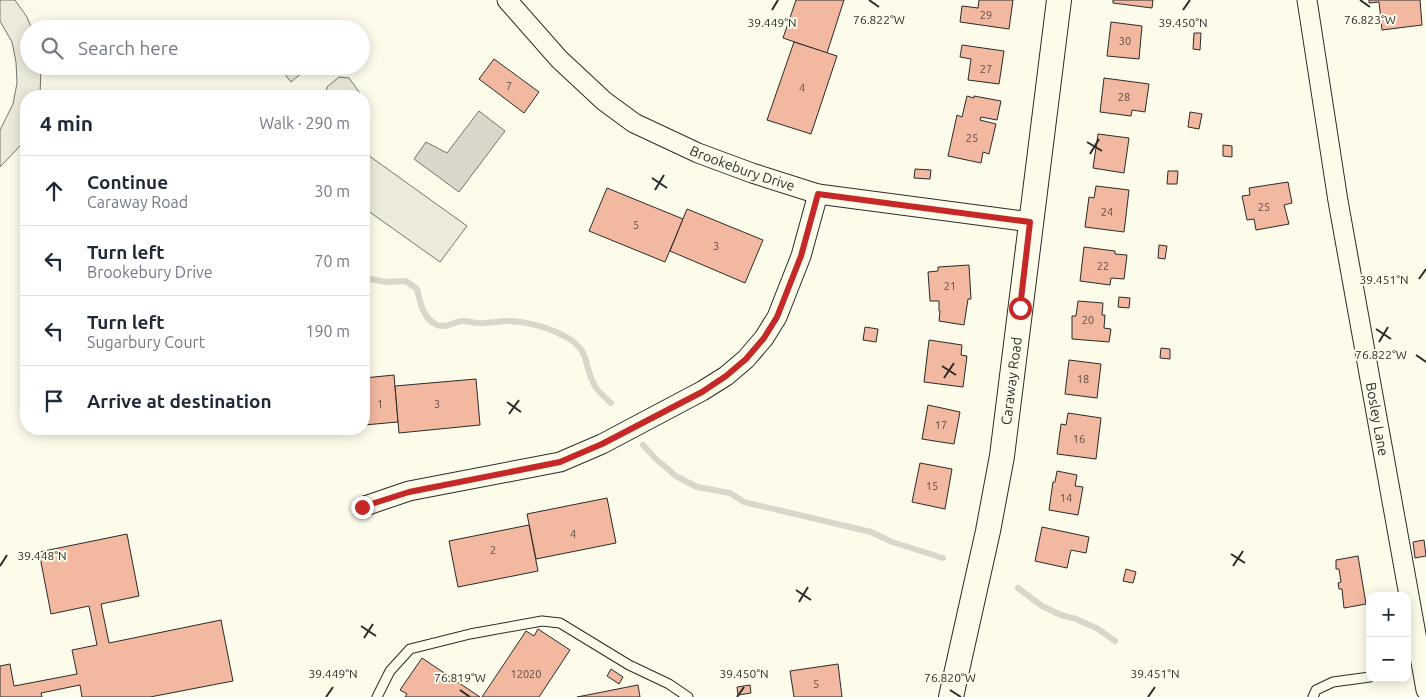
<!DOCTYPE html>
<html lang="en">
<head>
<meta charset="utf-8">
<style>
	body { margin:0; font-family:Ubuntu,sans-serif; background:#f6f6f7; color:#1f2937 }
	.controls { position:absolute; right:15px; bottom:15px; display:grid; overflow:hidden; border-radius:10px; box-shadow:0 2px 12px #0003 }
	.controls button { width:45px; height:45px; display:grid; place-items:center; padding:0; border:0; border-bottom:1px solid #e0e1e3; background:#fff; color:#1f2937; font:25px sans-serif }
	.stop { position:absolute; width:15px; height:15px; margin:-11px; border:4px solid #c62828; border-radius:50%; background:#fff }
	.stop.end { background:#c62828; border-color:#fff; box-shadow:0 1px 5px #0008 }
	.list { margin:0; padding:0; list-style:none }
	h2 { display:flex; justify-content:space-between; align-items:center; height:65px; margin:0; padding:0 20px; font-size:21px }
	h2 small { font-size:16px; font-weight:400; color:#747a83 }
	.list li { display:grid; grid-template-columns:32px 1fr auto; gap:15px; align-items:center; box-sizing:border-box; height:70px; padding:0 20px; border-top:1px solid #e0e1e3 }
	.list b { display:block; font-size:19px; white-space:nowrap }
	.list p { margin:0; font-size:16px; white-space:nowrap; color:#747a83 }
	.list em { font-size:16px; font-style:normal; color:#747a83 }
	.icon { flex:none; width:28px; height:28px; fill:none; stroke:currentColor; stroke-width:2; stroke-linecap:round; stroke-linejoin:round }
	.map { position:relative; flex:none; width:1426px; height:697px; overflow:hidden }
	.search { position:absolute; background:#fff; box-shadow:0 2px 12px #0003; left:20px; top:20px; width:350px; height:55px; display:flex; align-items:center; gap:12px; box-sizing:border-box; padding:0 18px; border-radius:28px; color:#747a83; font-size:19px }
	.panel { position:absolute; background:#fff; box-shadow:0 2px 12px #0003; left:20px; top:90px; width:350px; height:345px; border-radius:20px }
	.map>svg:first-child { display:block }
	.green { fill:#ecebdb; stroke:#74746e }
	.water { fill:#d8d7c9; stroke:#74746e }
	.lines { fill:none; stroke-linecap:round; stroke-linejoin:round }
	.stream { stroke:#d8d7c9; stroke-width:6 }
	.building { fill:#f2b8a0; stroke:#2b2b2b }
	.service-casing { stroke:#2b2b2b; stroke-width:11 }
	.minor-casing { stroke:#2b2b2b; stroke-width:21 }
	.tertiary-casing { stroke:#2b2b2b; stroke-width:26 }
	.service { stroke:#fdfbea; stroke-width:9 }
	.minor { stroke:#fdfbea; stroke-width:19 }
	.tertiary { stroke:#fdfbea; stroke-width:24 }
	.route { stroke:#c62828; stroke-width:6 }
	.ticks { fill:none; stroke:#2b2b2b; stroke-width:2 }
	.labels { text-anchor:middle; dominant-baseline:central; stroke-width:4; stroke-linejoin:round; paint-order:stroke }
	.number-label { font-size:11px; fill:#5d4e48 }
	.street-label { font-size:14px; fill:#2b2b2b; stroke:#fdfbea }
	.ticks-label { font-size:12px; text-anchor:middle; fill:#2b2b2b; stroke:#fdfbea; stroke-width:4; stroke-linejoin:round; paint-order:stroke }
</style>
</head>
<body>
<div class="map">
<svg width="1426" height="697" viewBox="0 0 1426 697">
	<rect width="100%" height="100%" fill="#fdfbea"/>
	<!-- green -->
	<g class="green">
		<polygon points="0,0 15,0 27,17 32,29 29,29 29,66 41,66 40,96 26,96 26,136 21,145 0,167 0,130 13,104 17,83 16,62 12,42 0,21"/>
		<polygon points="278,66 310,66 291,82"/>
		<polygon points="339,77 349,78 362,96 326,96 327,87"/>
		<polygon points="368,155 467,226 440,262 364,208 364,161"/>
	</g>
	<!-- water -->
	<polygon class="water" points="479,111 505,131 459,192 414,159 426,142 447,153"/>
	<g class="lines">
		<!-- stream -->
		<g class="stream">
			<path d="M364,278L387,282L406,281L417,289C420,302 423,319 437,325C447,329 454,321 463,321C468,321 473,323 478,323C489,324 499,321 509,321C529,322 550,328 568,338C591,352 583,366 595,386C598,392 606,398 611,403"/>
			<polyline points="643,445 656,459 676,476 697,487 730,493 744,502 871,532 892,542 943,558"/>
			<polyline points="1018,588 1042,606 1061,615 1076,619 1098,629 1115,641"/>
		</g>
	</g>
	<!-- building -->
	<g class="building">
		<polygon points="796,0 844,0 827,53 783,38"/>
		<polygon points="979,0 1013,0 1009,29 960,22 962,6 978,8"/>
		<polygon points="1113,0 1153,0 1152,8 1113,3"/>
		<polygon points="1369,0 1420,0 1422,25 1382,30 1379,2 1369,3"/>
		<polygon points="1111,22 1142,26 1139,59 1107,56"/>
		<polygon points="1194,33 1201,33 1200,50 1193,49"/>
		<polygon points="794,42 837,56 811,134 767,120"/>
		<polygon points="962,45 1004,51 999,84 968,80 971,59 960,57"/>
		<polygon points="494,59 539,92 524,113 479,79"/>
		<polygon points="1104,78 1149,84 1145,112 1132,110 1131,116 1100,112"/>
		<polygon points="967,96 974,98 974,96 1001,101 997,120 981,117 980,120 996,124 989,154 983,152 981,163 948,156 957,115 962,117"/>
		<polygon points="1190,112 1202,114 1199,129 1188,127"/>
		<polygon points="1098,134 1129,138 1124,173 1093,168"/>
		<polygon points="1223,145 1232,146 1232,157 1223,156"/>
		<polygon points="915,169 931,170 930,179 914,178"/>
		<polygon points="1168,171 1178,171 1177,184 1167,184"/>
		<polygon points="1288,182 1292,203 1284,205 1289,224 1256,230 1254,219 1247,220 1242,196 1250,195 1249,188"/>
		<polygon points="1096,186 1129,190 1124,232 1085,227 1089,197 1094,198"/>
		<polygon points="607,188 683,219 665,262 589,231"/>
		<polygon points="687,209 763,240 745,283 670,251"/>
		<polygon points="1159,245 1167,246 1165,259 1158,258"/>
		<polygon points="1084,247 1115,251 1115,254 1127,255 1124,279 1111,278 1110,285 1080,281"/>
		<polygon points="969,265 971,299 968,299 964,325 939,321 940,311 939,311 939,301 930,301 928,272 938,271 938,267"/>
		<polygon points="1119,297 1130,298 1129,308 1118,307"/>
		<polygon points="1078,301 1103,303 1102,315 1105,315 1104,328 1111,329 1109,342 1072,339 1072,316 1076,316"/>
		<polygon points="865,327 878,329 876,342 863,340"/>
		<polygon points="929,340 962,345 961,355 967,356 963,387 924,382"/>
		<polygon points="1161,348 1170,349 1170,359 1160,358"/>
		<polygon points="1069,360 1101,364 1097,398 1065,394"/>
		<polygon points="394,375 398,422 364,425 364,378"/>
		<polygon points="476,379 480,425 399,433 395,386"/>
		<polygon points="928,405 960,412 954,444 922,439"/>
		<polygon points="1068,413 1101,418 1096,459 1057,454 1061,424 1066,425"/>
		<polygon points="920,463 952,469 945,509 912,502"/>
		<polygon points="1057,471 1077,475 1075,486 1083,487 1078,515 1049,510 1053,482 1055,482"/>
		<polygon points="607,498 616,543 536,559 527,514"/>
		<polygon points="529,525 538,571 458,587 449,541"/>
		<polygon points="1042,527 1089,537 1086,553 1071,550 1067,568 1035,561"/>
		<polygon points="127,534 139,596 101,604 109,643 221,620 233,681 150,697 82,697 80,685 41,693 42,697 0,697 0,666 10,664 14,686 77,674 72,650 97,645 89,606 51,614 39,552"/>
		<polygon points="1424,540 1426,556 1415,558 1413,542"/>
		<polygon points="1358,556 1366,604 1344,608 1342,589 1339,589 1338,583 1341,582 1339,569 1336,569 1336,560"/>
		<polygon points="1126,569 1136,572 1133,583 1123,581"/>
		<polygon points="538,629 570,650 539,697 482,697 526,631 534,636"/>
		<polygon points="422,658 480,697 405,697 407,694 400,690"/>
		<polygon points="838,664 842,697 794,697 790,671"/>
		<polygon points="611,669 623,677 619,684 607,676"/>
		<polygon points="638,685 640,697 577,697"/>
		<polygon points="750,685 751,693 738,695 737,687"/>
	</g>
	<g class="lines">
		<!-- service casing -->
		<g class="service-casing">
			<g id="service">
				<polyline points="377,697 390,671 410,649 470,634 542,621 560,623 629,665 669,684 688,697"/>
				<polyline points="1313,697 1316,690 1333,682 1370,677"/>
			</g>
		</g>
		<!-- minor casing -->
		<g class="minor-casing">
			<g id="minor">
				<path id="s1" d="M507,0L559,59L604,101L634,123L698,153L752,173L818,194L1030,222"/>
				<path id="s2" d="M1307,0L1338,201L1426,690"/>
				<polyline points="362,507 409,491 560,462 602,444 702,391 726,376 746,359 764,338 777,317 801,256 818,194"/>
			</g>
		</g>
		<!-- tertiary casing -->
		<g class="tertiary-casing">
			<g id="tertiary">
				<path id="s3" d="M951,697L988,531L1002,456L1059,0"/>
			</g>
		</g>
		<!-- service -->
		<use href="#service" class="service"/>
		<!-- minor -->
		<use href="#minor" class="minor"/>
		<!-- tertiary -->
		<use href="#tertiary" class="tertiary"/>
	</g>
	<g class="lines">
		<!-- route -->
		<polyline class="route" points="362,507 409,492 560,462 602,444 702,392 726,376 746,359 764,338 777,317 801,256 818,194 1030,222 1020,308"/>
	</g>
	<!-- ticks -->
	<path class="ticks" d="M869,0L879,7M1360,0L1370,7M772,10L778,0M1183,10L1190,0M1087,142L1102,151M1090,154L1099,139M652,178L667,188M655,190L664,175M1419,279L1426,269M1376,329L1391,339M1379,342L1388,327M1416,355L1426,362M942,366L956,375M944,378L954,363M507,402L521,412M509,414L519,400M1231,554L1245,563M0,566L7,555M1233,566L1243,551M796,590L811,600M799,602L808,587M361,626L376,636M364,638L373,624M460,690L470,697M950,690L961,697M326,697L333,687M737,697L744,687M1148,697L1155,687"/>
	<g class="labels">
		<!-- number labels -->
		<g class="number-label">
			<text x="986" y="15">29</text>
			<text x="1125" y="41">30</text>
			<text x="986" y="69">27</text>
			<text x="509" y="86">7</text>
			<text x="802" y="88">4</text>
			<text x="1124" y="97">28</text>
			<text x="972" y="138">25</text>
			<text x="1264" y="207">25</text>
			<text x="1107" y="212">24</text>
			<text x="636" y="225">5</text>
			<text x="716" y="246">3</text>
			<text x="1103" y="266">22</text>
			<text x="950" y="286">21</text>
			<text x="1088" y="320">20</text>
			<text x="1083" y="379">18</text>
			<text x="380" y="404">1</text>
			<text x="437" y="404">3</text>
			<text x="941" y="425">17</text>
			<text x="1079" y="439">16</text>
			<text x="932" y="486">15</text>
			<text x="1066" y="498">14</text>
			<text x="573" y="534">4</text>
			<text x="493" y="550">2</text>
			<text x="526" y="674">12020</text>
			<text x="816" y="684">5</text>
		</g>
		<!-- street labels -->
		<g class="street-label">
			<text stroke="none"><textPath href="#s1" startOffset="295">Brookebury Drive</textPath></text>
			<text stroke="none"><textPath href="#s3" startOffset="322">Caraway Road</textPath></text>
			<text stroke="none"><textPath href="#s2" startOffset="425">Bosley Lane</textPath></text>
		</g>
	</g>
	<g class="ticks-label">
		<text x="879" y="24">76.822°W</text>
		<text x="1370" y="24">76.823°W</text>
		<text x="772" y="27">39.449°N</text>
		<text x="1183" y="27">39.450°N</text>
		<text x="1384" y="284">39.451°N</text>
		<text x="1381" y="359">76.822°W</text>
		<text x="42" y="560">39.448°N</text>
		<text x="333" y="678">39.449°N</text>
		<text x="744" y="678">39.450°N</text>
		<text x="1155" y="678">39.451°N</text>
		<text x="460" y="682">76.819°W</text>
		<text x="950" y="682">76.820°W</text>
	</g>
</svg>
<div class="controls">
<button>+</button>
<button>−</button>
</div>
<div class="stop" style="left:1020px;top:308px"></div>
<div class="stop end" style="left:362px;top:507px"></div>
<div class="search"><svg class="icon" aria-label="search" viewBox="0 0 24 24"><circle cx="10" cy="10" r="6"/><path d="M15 15l6 6"/></svg>Search here</div>
<section class="panel">
<h2>4 min<small>Walk · 290 m</small></h2>
<ul class="list">
<li><svg class="icon" aria-label="ahead" viewBox="0 0 24 24"><path d="M12 20V5M6 11l6-6 6 6"/></svg><div><b>Continue</b><p>Caraway Road</p></div><em>30 m</em></li>
<li><svg class="icon" aria-label="left" viewBox="0 0 24 24"><path d="M17 20v-9H6M10 6l-5 5 5 5"/></svg><div><b>Turn left</b><p>Brookebury Drive</p></div><em>70 m</em></li>
<li><svg class="icon" aria-label="left" viewBox="0 0 24 24"><path d="M17 20v-9H6M10 6l-5 5 5 5"/></svg><div><b>Turn left</b><p>Sugarbury Court</p></div><em>190 m</em></li>
<li><svg class="icon" aria-label="arrive" viewBox="0 0 24 24"><path d="M6 21V4h12l-3 4 3 4H6"/></svg><div><b>Arrive at destination</b></div></li>
</ul>
</section>
</div>
</body>
</html>
